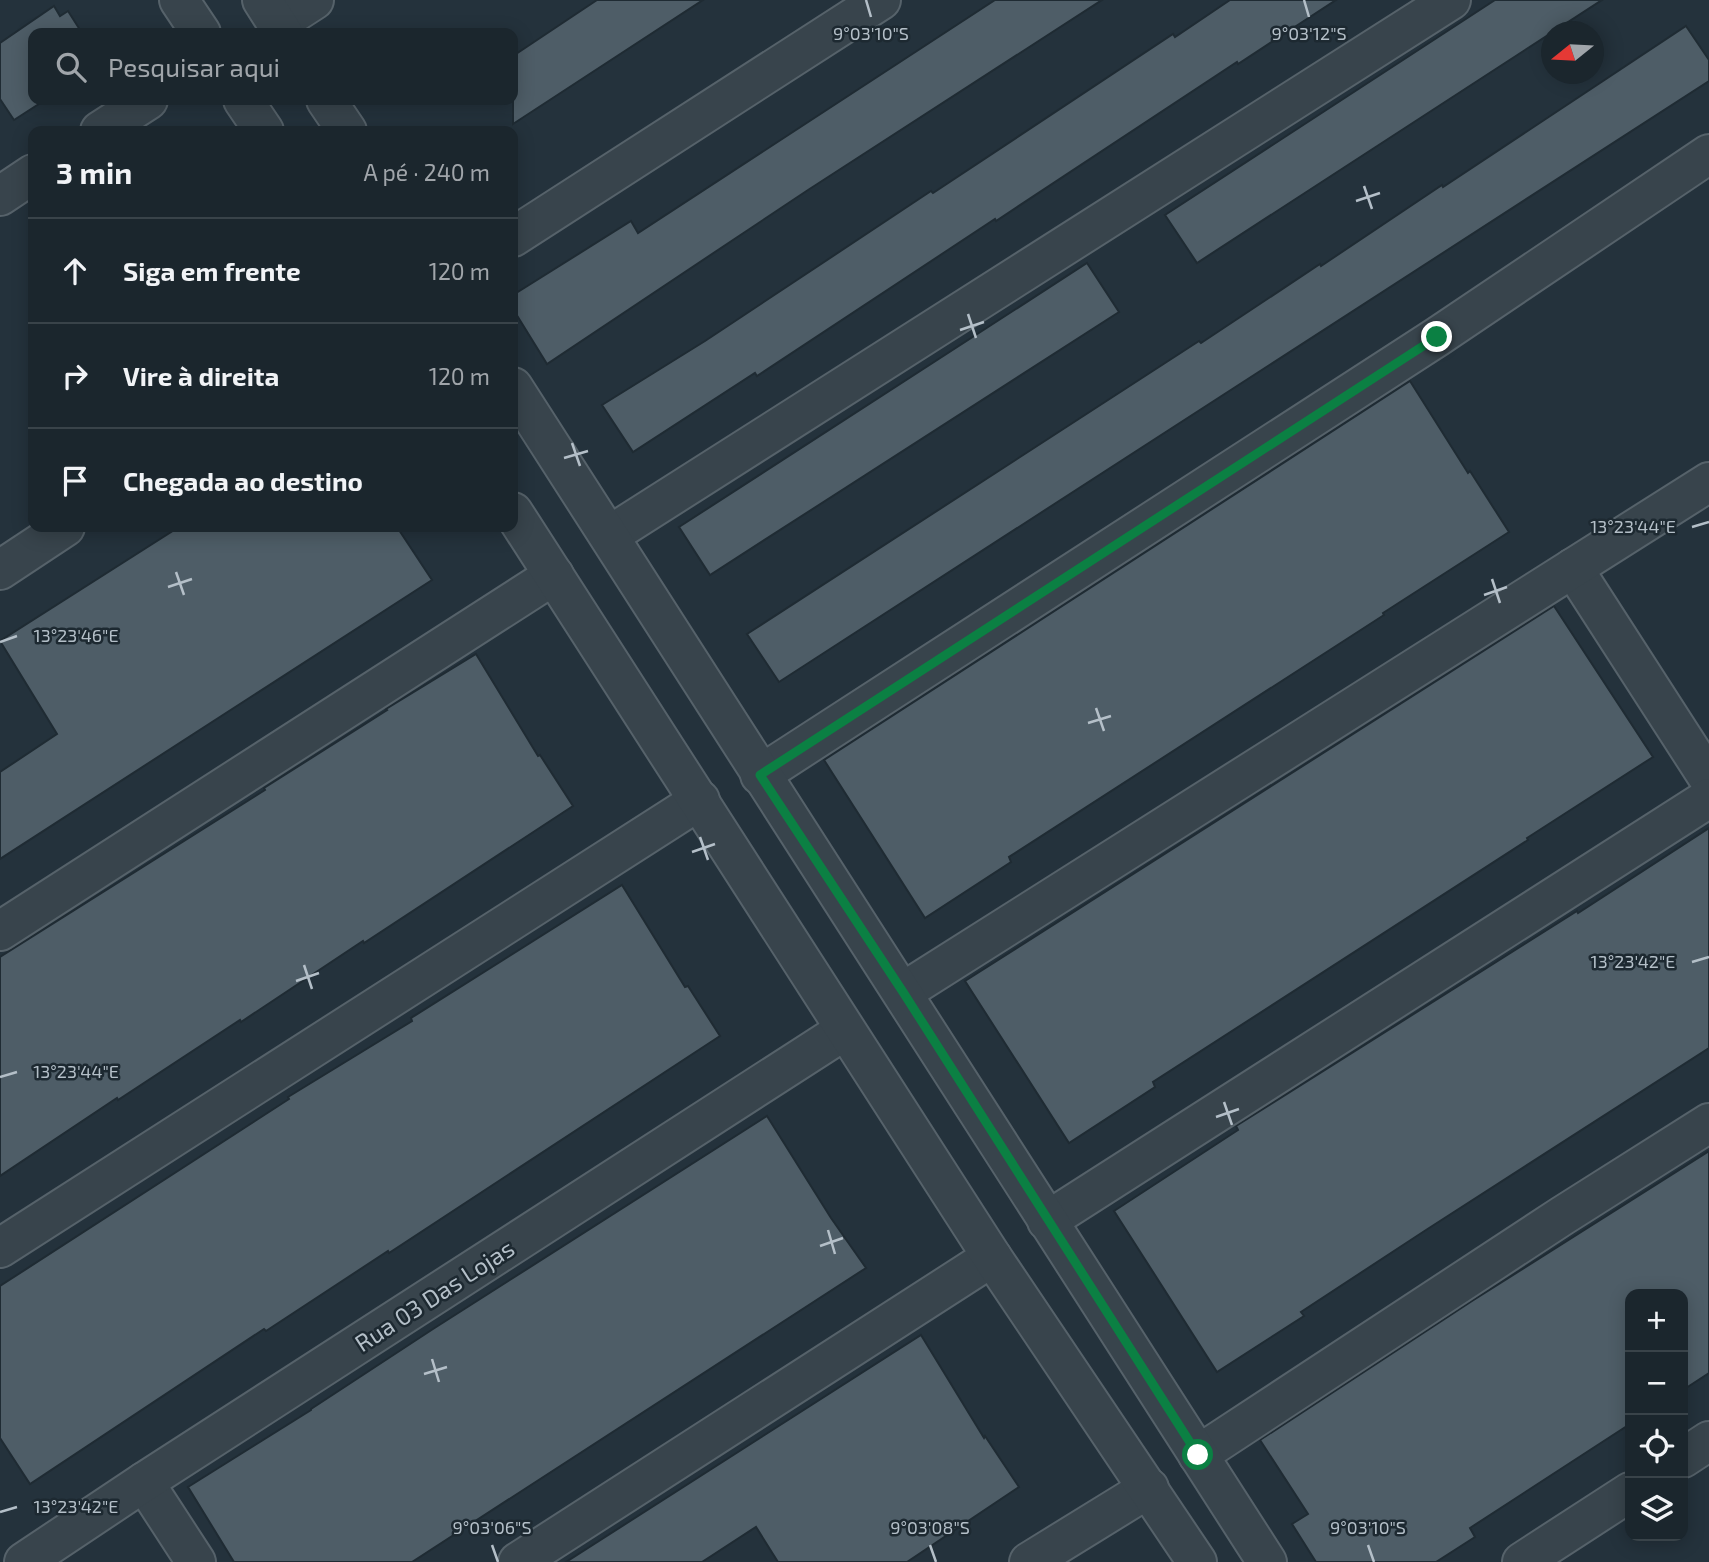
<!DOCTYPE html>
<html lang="pt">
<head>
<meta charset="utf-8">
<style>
	body { margin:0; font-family:"Exo 2",sans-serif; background:#242e35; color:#f1f3f6 }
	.controls { position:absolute; right:21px; bottom:21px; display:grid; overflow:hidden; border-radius:14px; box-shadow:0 4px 18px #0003 }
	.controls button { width:63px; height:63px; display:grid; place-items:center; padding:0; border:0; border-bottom:2px solid #394349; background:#1b262d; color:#f1f3f6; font:35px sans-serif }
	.compass { position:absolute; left:1541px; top:21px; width:63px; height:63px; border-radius:50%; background:#1b262d; box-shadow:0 4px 18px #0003; rotate:252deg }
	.stop { position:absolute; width:21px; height:21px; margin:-16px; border:5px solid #0b8043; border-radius:50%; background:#fff }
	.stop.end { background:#0b8043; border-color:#fff; box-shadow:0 2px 7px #0008 }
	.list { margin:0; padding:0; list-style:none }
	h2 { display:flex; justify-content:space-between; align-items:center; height:91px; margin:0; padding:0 28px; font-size:30px }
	h2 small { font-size:23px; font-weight:400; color:#a0a5aa }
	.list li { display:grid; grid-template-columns:46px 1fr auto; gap:21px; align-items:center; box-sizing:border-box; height:105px; padding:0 28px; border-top:2px solid #394349 }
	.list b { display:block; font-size:26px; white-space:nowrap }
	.list em { font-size:23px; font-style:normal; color:#a0a5aa }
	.icon { flex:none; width:38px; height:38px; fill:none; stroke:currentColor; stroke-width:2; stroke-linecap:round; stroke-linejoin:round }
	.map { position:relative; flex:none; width:1709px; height:1562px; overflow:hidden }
	.search { position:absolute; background:#1b262d; box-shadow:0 4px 18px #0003; left:28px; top:28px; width:490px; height:77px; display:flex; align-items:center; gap:18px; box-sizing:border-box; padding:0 24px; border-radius:14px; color:#a0a5aa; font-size:26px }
	.panel { position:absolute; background:#1b262d; box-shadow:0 4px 18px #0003; left:28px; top:126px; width:490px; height:406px; border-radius:14px }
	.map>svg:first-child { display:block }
	.building { fill:#4e5d67; stroke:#1f2b33; stroke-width:2 }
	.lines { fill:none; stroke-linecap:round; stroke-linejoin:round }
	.minor-casing { stroke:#56626a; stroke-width:42 }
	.tertiary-casing { stroke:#56626a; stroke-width:42 }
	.minor { stroke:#38444c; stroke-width:38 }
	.tertiary { stroke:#38444c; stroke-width:38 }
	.route { stroke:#0b8043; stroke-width:9 }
	.ticks { fill:none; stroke:#b4bfc8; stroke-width:2.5 }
	.labels { text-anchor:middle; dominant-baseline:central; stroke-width:5; stroke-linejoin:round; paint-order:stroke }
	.street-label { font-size:24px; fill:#b4bfc8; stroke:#1d2931 }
	.ticks-label { font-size:18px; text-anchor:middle; fill:#b4bfc8; stroke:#1d2931; stroke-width:5; stroke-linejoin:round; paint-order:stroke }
</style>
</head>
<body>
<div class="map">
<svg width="1709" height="1562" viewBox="0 0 1709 1562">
	<rect width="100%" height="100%" fill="#24323c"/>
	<!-- building -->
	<g class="building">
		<polygon points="597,0 703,0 513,124 513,56"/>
		<polygon points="995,0 1102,0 808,190 547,364 513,309 513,295 631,221 638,233"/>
		<polygon points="1230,0 1336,0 1238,64 1237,62 996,221 995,219 757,376 755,373 633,452 602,405 705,341 931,191 933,193 1173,34 1175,37"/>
		<polygon points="1495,0 1602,0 1197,263 1165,215"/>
		<polygon points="54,6 60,16 68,11 82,33 33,33 33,100 45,100 14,120 0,99 0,43"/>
		<polygon points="1686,26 1709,60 1709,81 779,682 747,634 1199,341 1201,343 1320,264 1321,266 1442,185 1443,187"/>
		<polygon points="1087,263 1119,312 710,575 679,527"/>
		<polygon points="1410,381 1468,473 1470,471 1509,532 1383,613 1384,615 1009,857 1011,862 925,918 824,760"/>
		<polygon points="179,527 397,527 432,580 0,859 0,772 57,734 0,641"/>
		<polygon points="1554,606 1653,757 1527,838 1528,840 1153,1082 1155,1087 1069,1143 965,981"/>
		<polygon points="476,654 538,756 540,755 573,806 364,943 363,941 241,1022 240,1020 118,1100 117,1098 0,1176 0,957 265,790 264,788 387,710 386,709"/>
		<polygon points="1709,828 1709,1048 1426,1230 1301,1312 1304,1316 1217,1372 1114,1211 1238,1130 1236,1126 1577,911 1578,913"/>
		<polygon points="622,885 685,987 688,986 720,1036 389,1253 388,1251 266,1331 264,1329 30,1484 0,1438 0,1286 289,1099 288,1097 412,1021 411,1018"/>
		<polygon points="767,1116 831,1218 866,1268 412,1562 234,1562 188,1487 311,1410 311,1409 433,1329"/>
		<polygon points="1709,1151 1709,1373 1683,1390 1683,1294 1630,1294 1630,1424 1470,1528 1475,1537 1436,1562 1316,1562 1292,1524 1308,1514 1260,1440 1472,1301"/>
		<polygon points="921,1335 984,1438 985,1436 1019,1487 907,1562 778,1562 756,1527 702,1562 566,1562"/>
	</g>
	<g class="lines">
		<!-- minor casing -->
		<g class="minor-casing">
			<g id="minor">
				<polyline points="277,24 314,0"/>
				<polyline points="100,131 148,100"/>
				<polyline points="0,196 33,174"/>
				<polyline points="513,237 881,0"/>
				<polyline points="610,535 1451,0"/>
				<polyline points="1573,568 1709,779"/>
				<polyline points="0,570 65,527"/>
				<polyline points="760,775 1437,337 1709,154"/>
				<polyline points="0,931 554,575"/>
				<polyline points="903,992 1709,482"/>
				<polyline points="1047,1221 1709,798"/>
				<polyline points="0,1248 700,800"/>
				<polyline points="1198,1455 1562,1216 1709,1123"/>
				<polyline points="1683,1458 1709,1441"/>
				<polyline points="144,1482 196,1562"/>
				<polyline points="24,1562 144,1482 845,1030"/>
				<polyline points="518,1562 992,1257"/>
				<polyline points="1029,1562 1149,1488"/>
				<polyline points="1522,1562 1630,1492"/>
			</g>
		</g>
		<!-- tertiary casing -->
		<g class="tertiary-casing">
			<g id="tertiary">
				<polyline points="179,0 201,33"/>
				<polyline points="262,0 283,33"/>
				<polyline points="243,100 264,131"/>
				<polyline points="326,100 347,131"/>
				<polyline points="513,387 1267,1562"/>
				<polyline points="513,512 992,1257 1197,1562"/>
			</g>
		</g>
		<!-- minor -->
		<use href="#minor" class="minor"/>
		<!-- tertiary -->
		<use href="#tertiary" class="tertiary"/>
	</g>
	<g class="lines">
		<!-- route -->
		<polyline class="route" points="1198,1455 903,992 760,775 1437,337"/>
	</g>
	<!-- ticks -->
	<path class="ticks" d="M866,0L871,17M1304,0L1309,17M1364,186L1372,209M1356,201L1380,193M968,314L976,338M960,330L984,322M572,443L580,466M564,458L588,451M1692,527L1709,522M176,572L184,595M1492,579L1500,603M168,587L192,579M1484,595L1507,587M0,642L17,636M1096,708L1104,731M1088,723L1111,716M700,837L708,860M692,852L715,844M1692,962L1709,957M304,965L312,989M296,981L319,973M0,1077L17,1072M1224,1102L1232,1125M1216,1117L1239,1109M828,1230L835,1254M820,1246L843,1238M432,1359L439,1382M424,1374L447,1367M0,1512L17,1507M492,1545L498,1562M930,1545L936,1562M1368,1545L1374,1562"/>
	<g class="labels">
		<!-- street labels -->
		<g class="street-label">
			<text transform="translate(434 1295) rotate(-33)">Rua 03 Das Lojas</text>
		</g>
	</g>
	<g class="ticks-label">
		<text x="871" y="40">9°03'10"S</text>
		<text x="1309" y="40">9°03'12"S</text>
		<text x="1633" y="533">13°23'44"E</text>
		<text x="76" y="642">13°23'46"E</text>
		<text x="1633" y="968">13°23'42"E</text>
		<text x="76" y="1078">13°23'44"E</text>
		<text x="76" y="1513">13°23'42"E</text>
		<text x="492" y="1534">9°03'06"S</text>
		<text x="930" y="1534">9°03'08"S</text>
		<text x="1368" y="1534">9°03'10"S</text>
	</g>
</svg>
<div class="controls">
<button>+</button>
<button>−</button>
<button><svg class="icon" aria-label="locate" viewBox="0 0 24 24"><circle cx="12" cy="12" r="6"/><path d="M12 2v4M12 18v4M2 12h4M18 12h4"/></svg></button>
<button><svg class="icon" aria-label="layers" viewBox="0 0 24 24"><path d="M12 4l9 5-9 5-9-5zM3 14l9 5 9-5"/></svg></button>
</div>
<svg class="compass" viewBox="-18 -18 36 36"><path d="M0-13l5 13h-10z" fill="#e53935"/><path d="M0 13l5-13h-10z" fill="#a0a5aa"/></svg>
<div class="stop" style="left:1198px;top:1455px"></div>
<div class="stop end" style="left:1437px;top:337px"></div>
<div class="search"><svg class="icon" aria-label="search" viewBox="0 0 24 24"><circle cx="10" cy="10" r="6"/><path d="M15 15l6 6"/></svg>Pesquisar aqui</div>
<section class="panel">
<h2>3 min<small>A pé · 240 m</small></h2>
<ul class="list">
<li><svg class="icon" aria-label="ahead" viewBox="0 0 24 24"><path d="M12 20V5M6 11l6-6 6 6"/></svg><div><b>Siga em frente</b></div><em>120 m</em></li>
<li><svg class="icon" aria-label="right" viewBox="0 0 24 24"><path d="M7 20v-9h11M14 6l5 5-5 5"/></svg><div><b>Vire à direita</b></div><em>120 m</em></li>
<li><svg class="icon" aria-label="arrive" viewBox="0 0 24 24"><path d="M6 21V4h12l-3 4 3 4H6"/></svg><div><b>Chegada ao destino</b></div></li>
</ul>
</section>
</div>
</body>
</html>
